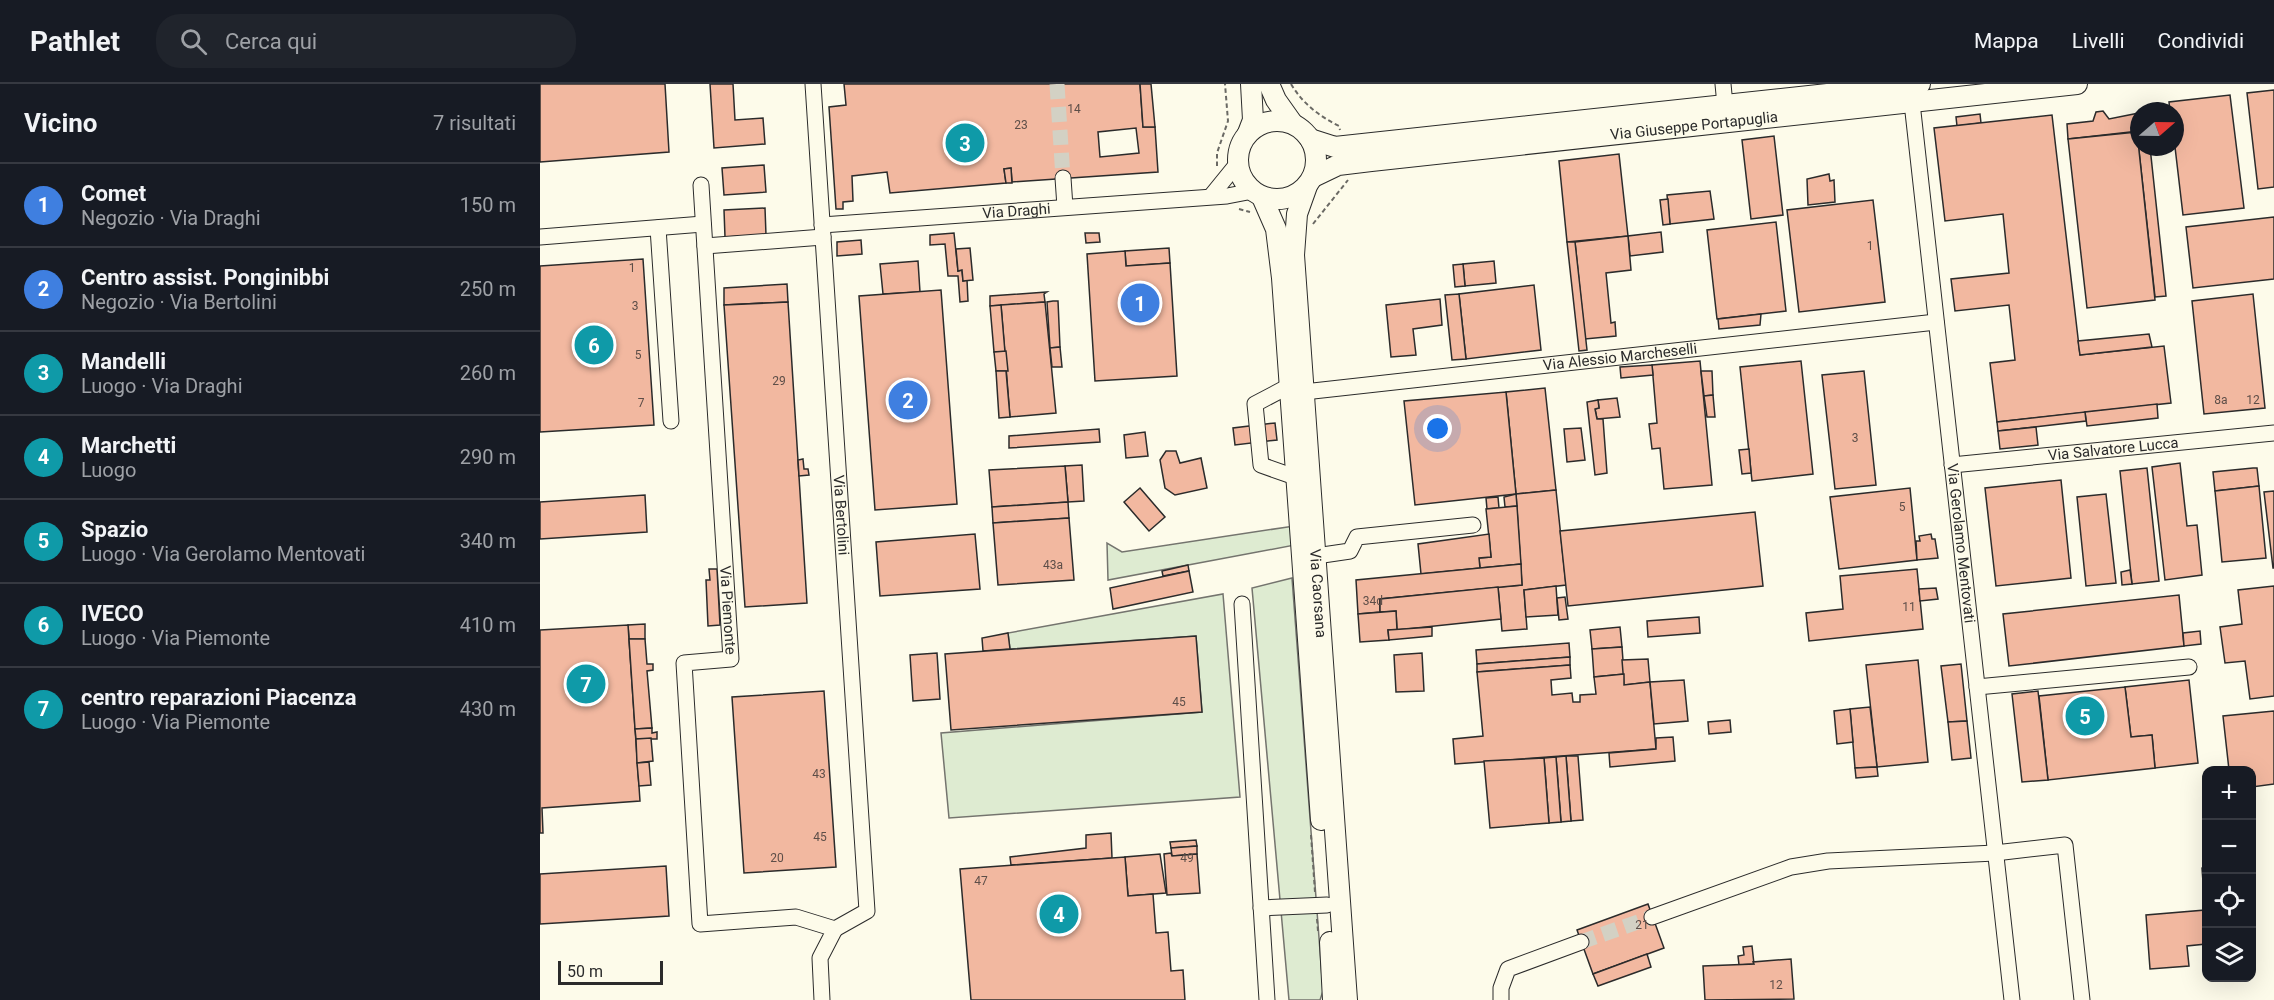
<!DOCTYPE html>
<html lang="it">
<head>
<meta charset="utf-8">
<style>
	body { margin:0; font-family:Roboto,sans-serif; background:#20242c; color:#f1f3f6 }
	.controls { position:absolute; right:18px; bottom:18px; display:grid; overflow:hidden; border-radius:12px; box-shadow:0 6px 24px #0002 }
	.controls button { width:54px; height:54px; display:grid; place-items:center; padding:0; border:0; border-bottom:2px solid #363941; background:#171b24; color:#f1f3f6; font:30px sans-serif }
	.compass { position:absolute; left:1590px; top:18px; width:54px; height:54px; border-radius:50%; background:#171b24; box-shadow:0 6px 24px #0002; rotate:70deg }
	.scale { position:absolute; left:18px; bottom:15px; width:105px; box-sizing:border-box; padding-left:6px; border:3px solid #2b2b2b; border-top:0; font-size:16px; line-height:21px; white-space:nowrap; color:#2b2b2b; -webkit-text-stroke:4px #fdfbea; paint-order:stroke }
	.you { position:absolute; left:898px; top:345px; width:21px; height:21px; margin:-15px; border:4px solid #fff; border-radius:50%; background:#1a73e8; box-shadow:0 0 0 9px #1a73e833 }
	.badge { display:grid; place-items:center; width:39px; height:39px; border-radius:50%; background:#d93025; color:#fff; font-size:20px; font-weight:700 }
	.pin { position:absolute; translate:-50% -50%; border:3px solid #fff; box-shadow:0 2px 6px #0006 }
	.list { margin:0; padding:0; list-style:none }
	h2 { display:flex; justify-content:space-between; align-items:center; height:78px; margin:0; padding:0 24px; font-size:26px }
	h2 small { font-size:20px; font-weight:400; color:#9ea1a6 }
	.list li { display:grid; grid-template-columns:39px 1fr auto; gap:18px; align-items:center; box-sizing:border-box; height:84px; padding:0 24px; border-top:2px solid #363941 }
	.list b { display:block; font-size:22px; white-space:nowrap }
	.list p { margin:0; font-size:20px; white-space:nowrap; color:#9ea1a6 }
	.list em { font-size:20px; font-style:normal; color:#9ea1a6 }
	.icon { flex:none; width:33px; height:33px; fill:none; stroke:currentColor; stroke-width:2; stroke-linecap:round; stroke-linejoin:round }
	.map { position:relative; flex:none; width:1734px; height:916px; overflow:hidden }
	header { display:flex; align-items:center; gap:36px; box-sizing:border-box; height:84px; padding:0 30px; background:#171b24; border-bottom:2px solid #363941 }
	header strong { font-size:28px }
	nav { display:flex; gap:33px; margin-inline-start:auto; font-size:21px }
	.search { width:420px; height:54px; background:#20242c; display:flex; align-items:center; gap:15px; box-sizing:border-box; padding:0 21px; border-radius:24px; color:#9ea1a6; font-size:22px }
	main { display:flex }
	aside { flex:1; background:#171b24 }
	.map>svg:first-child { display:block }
	.green { fill:#deebd1; stroke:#74746e; stroke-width:1.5 }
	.building { fill:#f2b8a0; stroke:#2b2b2b; stroke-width:1.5; fill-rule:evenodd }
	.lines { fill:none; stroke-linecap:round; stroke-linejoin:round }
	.minor-tunnel { stroke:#d3d1c4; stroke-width:15; stroke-dasharray:15 8; stroke-linecap:butt }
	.minor-casing { stroke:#2b2b2b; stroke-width:17 }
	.major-casing { stroke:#2b2b2b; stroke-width:22 }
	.path { stroke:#6a6964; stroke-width:2; stroke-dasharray:4.5 3; stroke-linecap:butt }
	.minor { stroke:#fdfbea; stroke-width:15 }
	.major { stroke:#fdfbea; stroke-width:20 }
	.labels { text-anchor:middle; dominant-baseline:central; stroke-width:4.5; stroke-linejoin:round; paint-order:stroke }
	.number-label { font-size:12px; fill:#5d4e48 }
	.street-label { font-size:15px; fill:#2b2b2b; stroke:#fdfbea }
</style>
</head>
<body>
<header>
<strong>Pathlet</strong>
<div class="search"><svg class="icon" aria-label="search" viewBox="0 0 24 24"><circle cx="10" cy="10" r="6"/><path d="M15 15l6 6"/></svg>Cerca qui</div>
<nav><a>Mappa</a><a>Livelli</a><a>Condividi</a></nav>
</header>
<main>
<aside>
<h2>Vicino<small>7 risultati</small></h2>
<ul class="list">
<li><span class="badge" style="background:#3f7fe0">1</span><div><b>Comet</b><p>Negozio · Via Draghi</p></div><em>150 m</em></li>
<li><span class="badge" style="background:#3f7fe0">2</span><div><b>Centro assist. Ponginibbi</b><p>Negozio · Via Bertolini</p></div><em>250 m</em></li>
<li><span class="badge" style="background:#0f9aa8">3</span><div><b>Mandelli</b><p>Luogo · Via Draghi</p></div><em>260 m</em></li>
<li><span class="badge" style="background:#0f9aa8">4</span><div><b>Marchetti</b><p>Luogo</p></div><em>290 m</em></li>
<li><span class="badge" style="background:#0f9aa8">5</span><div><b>Spazio</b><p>Luogo · Via Gerolamo Mentovati</p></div><em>340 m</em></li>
<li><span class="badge" style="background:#0f9aa8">6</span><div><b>IVECO</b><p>Luogo · Via Piemonte</p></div><em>410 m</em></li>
<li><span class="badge" style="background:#0f9aa8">7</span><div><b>centro reparazioni Piacenza</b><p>Luogo · Via Piemonte</p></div><em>430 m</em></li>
</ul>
</aside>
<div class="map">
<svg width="1734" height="916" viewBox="0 0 1734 916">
	<rect width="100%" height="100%" fill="#fdfbea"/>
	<!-- green -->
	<g class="green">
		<polygon points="754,442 755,461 568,496 567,459 582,468"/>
		<polygon points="752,494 783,907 780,916 749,916 712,504"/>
		<polygon points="683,510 700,713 409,734 401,649 662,628 656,552 470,565 468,549"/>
	</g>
	<!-- building -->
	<g class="building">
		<polygon points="0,0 125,0 129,68 0,78"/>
		<polygon points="170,0 193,0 195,36 223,34 225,60 174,64"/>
		<path d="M304,0H600L603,43H615L618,88L472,98L471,84L464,85L466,99L350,109L347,88L312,92L313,117L303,118V125H296L289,23L306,21ZM596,44L599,69L560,73L558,48Z"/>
		<polygon points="600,0 611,0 615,43 603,43"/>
		<polygon points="1734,6 1734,103 1718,105 1707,9"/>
		<polygon points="1690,11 1704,124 1643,131 1635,63 1635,27 1630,27 1629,18"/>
		<polygon points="1563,27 1569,35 1599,29 1599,47 1528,55 1527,40 1553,37 1556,28"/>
		<polygon points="1440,30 1441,39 1417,42 1416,33"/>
		<polygon points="1512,31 1540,271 1624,262 1631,319 1457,338 1450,279 1475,276 1469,221 1415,227 1411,195 1469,189 1463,130 1405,137 1394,44"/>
		<polygon points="1599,47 1599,63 1610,63 1626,212 1615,213 1597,48"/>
		<polygon points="1597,48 1615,216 1547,224 1528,55"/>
		<polygon points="1234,52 1243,131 1211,135 1202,56"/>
		<polygon points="1079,70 1088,152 1027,158 1019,77"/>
		<polygon points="224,81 226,108 184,111 182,84"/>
		<polygon points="471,84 472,99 466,99 464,85"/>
		<polygon points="1289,90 1290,97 1294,96 1295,118 1268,121 1267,95"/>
		<polygon points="1170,107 1174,135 1130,140 1127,111"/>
		<polygon points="1128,115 1130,140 1123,141 1120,116"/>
		<polygon points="1333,116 1345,218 1259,228 1247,126"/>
		<polygon points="225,124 226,151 185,153 184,126"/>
		<polygon points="1734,133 1734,195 1653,204 1646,143"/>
		<polygon points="1236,138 1246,227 1177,235 1167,146"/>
		<polygon points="1121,148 1123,168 1090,172 1088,152"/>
		<polygon points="414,149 418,187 422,186 423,197 427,196 428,217 420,218 418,192 408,192 405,160 390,161 390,151"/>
		<polygon points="545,149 559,149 560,158 546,159"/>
		<polygon points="1088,152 1091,186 1066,189 1071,239 1075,238 1076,252 1045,255 1035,158"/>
		<polygon points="321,156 322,170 297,172 297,158"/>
		<polygon points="1027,158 1035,158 1047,266 1039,267"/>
		<polygon points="430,164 433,196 423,197 422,186 418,187 416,165"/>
		<polygon points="629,164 630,179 586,182 585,167"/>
		<polygon points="585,167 586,182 630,179 637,292 555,297 547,170"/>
		<polygon points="103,175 114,341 0,348 0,182"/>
		<polygon points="378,177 380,208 343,210 340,180"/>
		<polygon points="954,177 956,199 925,202 923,180"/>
		<polygon points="923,180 925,202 915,203 913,181"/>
		<polygon points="247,200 248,218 184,221 184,204"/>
		<polygon points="994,201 1001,266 926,275 919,210"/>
		<polygon points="401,206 417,420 335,426 319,212"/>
		<polygon points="507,208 504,210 505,218 450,222 450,212"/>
		<polygon points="919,210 926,275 912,276 905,211"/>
		<polygon points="1713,210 1725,324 1664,330 1652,217"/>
		<polygon points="900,215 902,241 873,245 876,271 851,273 846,221"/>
		<polygon points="513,217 518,217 520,263 510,264 507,218"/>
		<polygon points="248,218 267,519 205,523 184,221"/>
		<polygon points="505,218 516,329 470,333 461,221"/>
		<polygon points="461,221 465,268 454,268 450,222"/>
		<polygon points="1221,230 1220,241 1179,245 1178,235"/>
		<polygon points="1609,250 1612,263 1540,271 1538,257"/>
		<polygon points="520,263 522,283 512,283 510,264"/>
		<polygon points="466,267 468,287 456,287 454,268"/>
		<polygon points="1160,277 1172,401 1124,405 1120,364 1112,365 1109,340 1117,339 1112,281"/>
		<polygon points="1261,277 1273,390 1212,397 1200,283"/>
		<polygon points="1112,281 1113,291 1081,294 1080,283"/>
		<polygon points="456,287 466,287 470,333 459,334"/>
		<polygon points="1161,287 1172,287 1173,311 1164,312"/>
		<polygon points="1324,287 1336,401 1295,405 1282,291"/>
		<polygon points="1005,304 1016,406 976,410 966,308"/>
		<polygon points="966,308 976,410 875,421 864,317"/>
		<polygon points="1173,311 1175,333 1167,333 1164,312"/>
		<polygon points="1077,314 1080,333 1057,335 1055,325 1059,324 1058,316"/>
		<polygon points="1058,316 1059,324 1055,325 1057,335 1063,335 1067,389 1055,391 1047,318"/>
		<polygon points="1617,320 1618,334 1547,342 1545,328"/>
		<polygon points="1545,328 1546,337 1458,347 1457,338"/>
		<polygon points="735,339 737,356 695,361 693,344"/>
		<polygon points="1496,343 1498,361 1460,365 1458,347"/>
		<polygon points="1041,344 1045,376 1027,378 1024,345"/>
		<polygon points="559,345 560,358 469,364 469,352"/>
		<polygon points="605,348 608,372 586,374 584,351"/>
		<polygon points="1209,365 1211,389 1202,390 1199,366"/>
		<polygon points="626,367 636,367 640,379 661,374 667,404 635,411 625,404 620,376"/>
		<polygon points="263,375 264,385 268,385 269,391 259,392 258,376"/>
		<polygon points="1640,379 1647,442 1657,441 1662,491 1625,496 1612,383"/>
		<polygon points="542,381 544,417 528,418 525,382"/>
		<polygon points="525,382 528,418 452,423 449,386"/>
		<polygon points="1607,384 1619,497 1592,500 1580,387"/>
		<polygon points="1713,384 1717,384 1719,402 1675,407 1673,388"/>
		<polygon points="1521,396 1531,494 1456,502 1445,404"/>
		<polygon points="1719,402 1726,474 1682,478 1675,407"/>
		<polygon points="600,404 625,433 609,447 584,418"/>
		<polygon points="1370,404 1377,476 1299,485 1290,413"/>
		<polygon points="1016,406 1026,501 984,506 987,545 962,547 958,503 982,501 976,410"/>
		<polygon points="1734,407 1734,484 1733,484 1724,408"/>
		<polygon points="976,410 977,422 965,423 964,413"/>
		<polygon points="1566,410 1576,499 1546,502 1537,413"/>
		<polygon points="105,411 107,448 0,455 0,418"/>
		<polygon points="958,413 959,424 947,425 946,414"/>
		<polygon points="528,418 529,434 453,439 452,423"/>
		<polygon points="977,422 981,480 940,484 939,474 951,473 946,425"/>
		<polygon points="1215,428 1223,502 1028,522 1020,447"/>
		<polygon points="529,434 534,496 458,501 453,439"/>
		<polygon points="435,450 440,505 340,512 336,458"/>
		<polygon points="949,450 951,473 939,474 940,484 881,490 878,460"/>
		<polygon points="1391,450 1392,455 1395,455 1398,474 1377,476 1376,457 1380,457 1379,452"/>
		<polygon points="981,480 982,501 840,515 840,528 818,530 816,496"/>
		<polygon points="648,481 649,487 623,492 622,487"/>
		<polygon points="169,485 177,485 180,541 168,542 166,496 170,496"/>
		<polygon points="1377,485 1383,545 1269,557 1266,529 1303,525 1300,492"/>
		<polygon points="1590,486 1592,500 1582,501 1581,488"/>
		<polygon points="649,487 653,508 573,525 570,504"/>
		<polygon points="1016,502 1018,531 986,533 984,506"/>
		<polygon points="1734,502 1734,612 1710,615 1705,577 1685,579 1680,543 1702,540 1698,506"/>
		<polygon points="958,503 961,535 857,546 856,527 840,528 840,515"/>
		<polygon points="1396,504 1398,515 1380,517 1379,505"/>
		<polygon points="1639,511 1644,562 1469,582 1463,530"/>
		<polygon points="1025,513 1028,535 1019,536 1017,514"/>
		<polygon points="856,527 857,546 848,546 849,556 820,558 818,530"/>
		<polygon points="1159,533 1160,549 1108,553 1107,537"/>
		<polygon points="105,540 105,555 89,555 88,541"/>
		<polygon points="88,541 100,717 2,724 3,749 0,749 0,546"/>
		<polygon points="892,543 892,552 849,556 848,546"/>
		<polygon points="1080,543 1082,563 1052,565 1050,546"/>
		<polygon points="1660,547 1661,560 1644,562 1643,549"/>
		<polygon points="468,549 470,565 443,567 442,554"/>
		<polygon points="656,552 662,628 411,646 405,570"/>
		<polygon points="89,555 105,555 107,580 113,580 113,586 107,587 112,644 95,645"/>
		<polygon points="1029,559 1030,573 937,580 936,566"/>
		<polygon points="1082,563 1084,590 1054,593 1052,565"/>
		<polygon points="397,569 400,615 373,617 370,571"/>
		<polygon points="882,569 884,607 856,608 854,571"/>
		<polygon points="1030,573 1030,581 937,588 937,580"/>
		<polygon points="1108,575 1110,598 1084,601 1082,576"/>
		<polygon points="1378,576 1388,678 1337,683 1326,581"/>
		<polygon points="1421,580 1427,637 1408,638 1401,582"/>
		<polygon points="1030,581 1031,594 1011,596 1012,611 1032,609 1033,618 1040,618 1040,611 1056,610 1054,593 1084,590 1084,601 1110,598 1116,665 915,680 913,655 943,652 937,588"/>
		<polygon points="1144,596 1148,637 1114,640 1110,598"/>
		<polygon points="1649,596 1658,679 1615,684 1612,651 1591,653 1585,603"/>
		<polygon points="1585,603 1591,653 1612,651 1615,684 1508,696 1499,612"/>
		<polygon points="284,607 296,783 204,789 192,613"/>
		<polygon points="1498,607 1508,696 1482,698 1472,610"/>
		<polygon points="1330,623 1337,683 1315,684 1310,625"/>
		<polygon points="1310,625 1313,658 1297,660 1294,627"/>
		<polygon points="1734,627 1734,700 1712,703 1712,686 1689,686 1683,632"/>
		<polygon points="1190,636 1191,648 1169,650 1168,638"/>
		<polygon points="1427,637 1431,674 1412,676 1408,638"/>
		<polygon points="112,644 112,649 117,648 117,655 96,655 95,645"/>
		<polygon points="1133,653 1135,677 1070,683 1069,669 1116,665 1116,654"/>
		<polygon points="111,654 113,677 97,679 96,655"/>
		<polygon points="1026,672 1038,672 1043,736 1031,737"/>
		<polygon points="1026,672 1031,737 1021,738 1016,673"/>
		<polygon points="1016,673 1021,738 1009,739 1004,674"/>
		<polygon points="1004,674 1009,739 950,744 944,677"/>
		<polygon points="109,678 111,701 99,702 97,679"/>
		<polygon points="1337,683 1338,692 1316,694 1315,684"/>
		<polygon points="571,749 572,774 471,781 470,773 546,764 546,751"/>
		<polygon points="656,756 657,762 631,764 630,758"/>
		<polygon points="657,762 657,770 632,772 631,764"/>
		<polygon points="631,769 632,772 657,770 660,809 627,811 624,770"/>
		<polygon points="620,770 626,809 588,812 585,773"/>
		<polygon points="585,773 588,812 613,810 616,849 628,848 631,887 643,886 645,916 431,916 420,785"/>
		<polygon points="126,782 129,832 0,840 0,790"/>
		<polygon points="1666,783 1666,860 1647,862 1649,882 1610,885 1606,831 1665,826 1662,784"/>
		<polygon points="1108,820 1124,864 1053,890 1037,846"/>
		<polygon points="1212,862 1214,880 1199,881 1198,872 1204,871 1203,863"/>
		<polygon points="1107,870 1111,883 1058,902 1053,890"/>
		<polygon points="1251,875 1254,915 1165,916 1163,882 1214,880 1213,878"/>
	</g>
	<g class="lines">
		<!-- minor-tunnel -->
		<g class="minor-tunnel">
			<polyline points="517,0 523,94"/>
			<polyline points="1041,858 1112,833"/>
		</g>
		<!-- minor casing -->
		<g class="minor-casing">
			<g id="minor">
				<path id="s1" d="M273,0L327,827L295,845"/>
				<polyline points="1183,0 1185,21"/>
				<path id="s2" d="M1371,10L1472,916"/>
				<polyline points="523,94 525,123"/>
				<path id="s3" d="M161,101L191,575L144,579L160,840L256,833L295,845L280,874L282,916"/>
				<polyline points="671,112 697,80"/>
				<path id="s4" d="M282,141L687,112L713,107"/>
				<polyline points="118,144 131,337"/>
				<polyline points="0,153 163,140"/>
				<polyline points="165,162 283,153"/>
				<polyline points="749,302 715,320 721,381 755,393"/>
				<path id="s5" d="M764,308L1396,238"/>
				<path id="s6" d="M1412,381L1734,349"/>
				<polyline points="776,472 810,467 817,453 933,441"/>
				<polyline points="702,520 727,916"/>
				<polyline points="1437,603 1649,583"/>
				<polyline points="721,824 787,821"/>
				<polyline points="1112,833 1251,783 1288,777 1455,769 1525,761 1542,916"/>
				<polyline points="961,916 961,904 968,885 1041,858"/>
			</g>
		</g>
		<!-- major casing -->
		<g class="major-casing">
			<g id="major">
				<polyline points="729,0 736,16 753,40"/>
				<circle cx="737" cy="76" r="39"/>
				<polyline points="708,49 713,36 711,0"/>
				<polyline points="770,55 795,63 1380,0"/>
				<path id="s7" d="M773,93L798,81L831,77L1537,0"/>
				<path id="s8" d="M767,102L757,130L754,171L807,916"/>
				<polyline points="722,113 736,145 742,194 781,736"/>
				<polyline points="790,858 793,916"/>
			</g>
		</g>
		<!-- path -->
		<g class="path">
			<path d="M751,0C763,20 779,32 799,42L800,46"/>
			<polyline points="677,82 677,69 688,37 685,0"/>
			<polyline points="699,125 710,128"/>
			<polyline points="773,140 808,96"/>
			<polyline points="771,751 775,808"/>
			<polyline points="777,835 778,847"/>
		</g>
		<!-- minor -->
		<use href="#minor" class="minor"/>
		<!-- major -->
		<use href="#major" class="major"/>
	</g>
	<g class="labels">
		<!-- number labels -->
		<g class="number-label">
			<text x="534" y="25">14</text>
			<text x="481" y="41">23</text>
			<text x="1330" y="162">1</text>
			<text x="92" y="184">1</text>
			<text x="95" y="222">3</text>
			<text x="98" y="271">5</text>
			<text x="239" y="297">29</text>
			<text x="1681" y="316">8a</text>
			<text x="1713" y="316">12</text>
			<text x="101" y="319">7</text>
			<text x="1315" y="354">3</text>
			<text x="1362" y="423">5</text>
			<text x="513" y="481">43a</text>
			<text x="833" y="517">34d</text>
			<text x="1369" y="523">11</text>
			<text x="639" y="618">45</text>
			<text x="279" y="690">43</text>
			<text x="280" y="753">45</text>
			<text x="237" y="774">20</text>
			<text x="647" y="774">49</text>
			<text x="441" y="797">47</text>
			<text x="1102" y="841">21</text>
			<text x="1236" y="901">12</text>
		</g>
		<!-- street labels -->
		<g class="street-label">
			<text stroke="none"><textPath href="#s7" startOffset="386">Via Giuseppe Portapuglia</textPath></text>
			<text stroke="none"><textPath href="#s4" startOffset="195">Via Draghi</textPath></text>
			<text stroke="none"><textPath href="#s5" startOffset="318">Via Alessio Marcheselli</textPath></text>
			<text stroke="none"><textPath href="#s6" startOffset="162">Via Salvatore Lucca</textPath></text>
			<text stroke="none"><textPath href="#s1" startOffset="432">Via Bertolini</textPath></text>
			<text stroke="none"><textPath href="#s2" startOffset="452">Via Gerolamo Mentovati</textPath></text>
			<text stroke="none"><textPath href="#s8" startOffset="410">Via Caorsana</textPath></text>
			<text stroke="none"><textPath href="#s3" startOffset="426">Via Piemonte</textPath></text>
		</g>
	</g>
</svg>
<div class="controls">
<button>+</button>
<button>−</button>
<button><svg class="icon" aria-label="locate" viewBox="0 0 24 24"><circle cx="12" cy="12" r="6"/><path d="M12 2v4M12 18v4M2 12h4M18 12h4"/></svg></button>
<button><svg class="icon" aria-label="layers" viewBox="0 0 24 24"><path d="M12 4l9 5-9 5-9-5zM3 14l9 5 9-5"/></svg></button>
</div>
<svg class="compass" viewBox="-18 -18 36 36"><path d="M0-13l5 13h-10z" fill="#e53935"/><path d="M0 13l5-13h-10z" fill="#9ea1a6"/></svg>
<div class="scale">50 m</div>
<div class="you"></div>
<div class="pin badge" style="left:600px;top:219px;background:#3f7fe0">1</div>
<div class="pin badge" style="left:368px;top:316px;background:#3f7fe0">2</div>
<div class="pin badge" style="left:425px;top:59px;background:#0f9aa8">3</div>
<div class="pin badge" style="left:519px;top:830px;background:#0f9aa8">4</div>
<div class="pin badge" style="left:1545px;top:632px;background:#0f9aa8">5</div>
<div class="pin badge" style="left:54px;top:261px;background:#0f9aa8">6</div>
<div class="pin badge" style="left:46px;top:600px;background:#0f9aa8">7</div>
</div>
</main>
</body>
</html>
